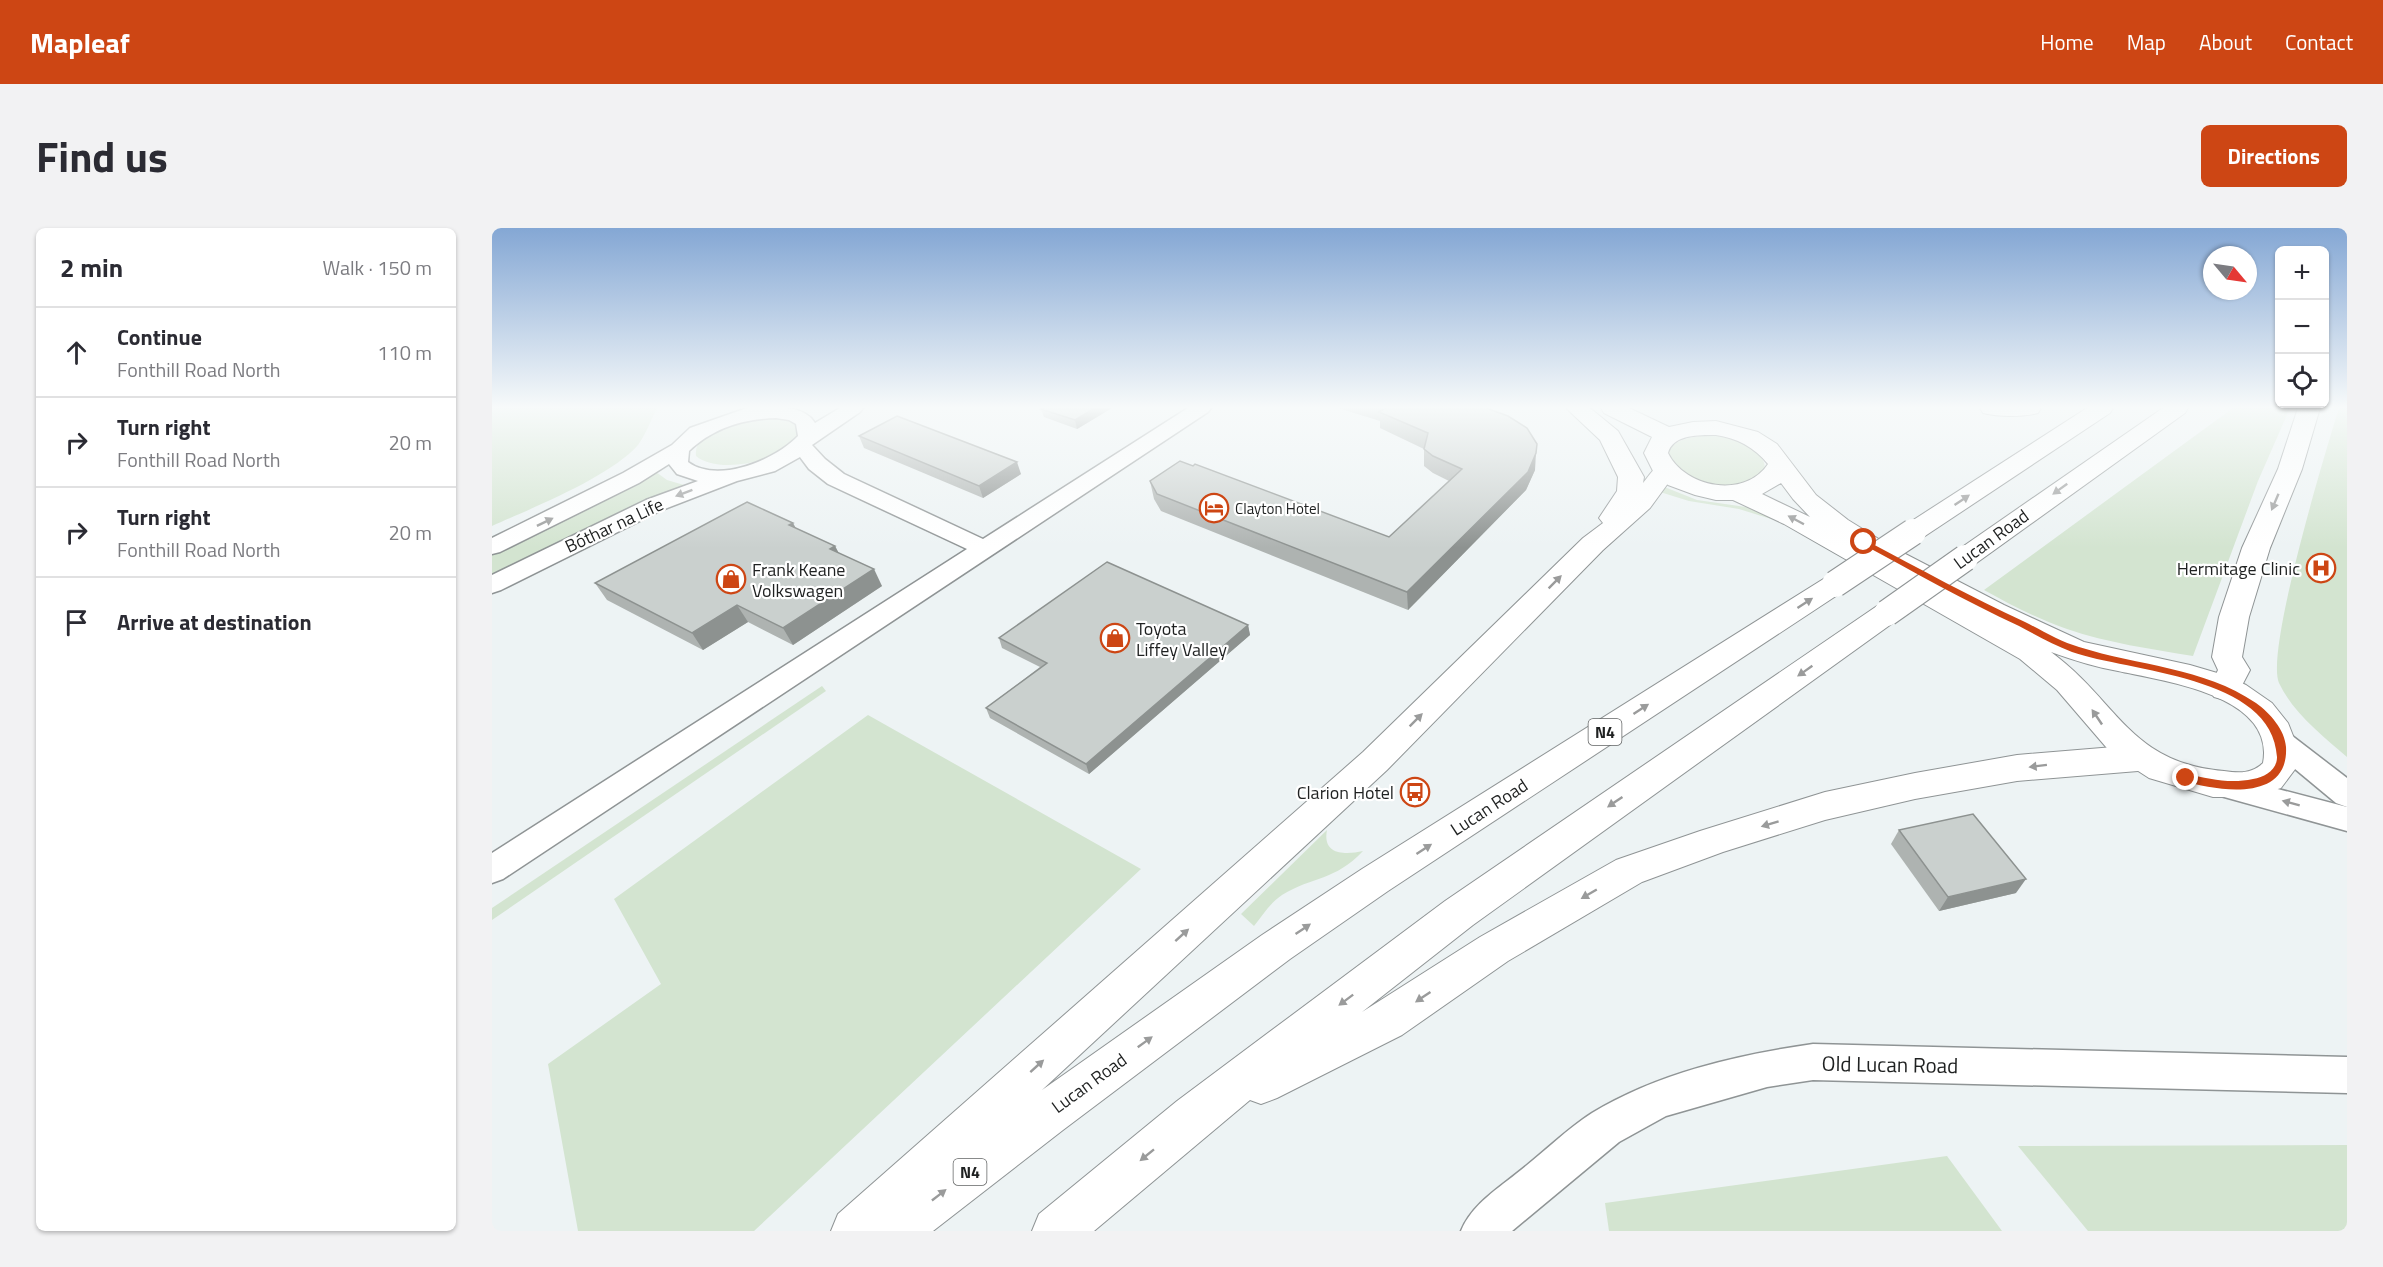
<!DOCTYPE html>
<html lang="en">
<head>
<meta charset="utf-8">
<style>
	body { margin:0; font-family:"Titillium Web",sans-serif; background:#f2f2f3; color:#2b2b33 }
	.controls { position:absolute; right:18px; top:18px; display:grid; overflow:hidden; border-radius:9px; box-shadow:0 2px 4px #0004 }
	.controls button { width:54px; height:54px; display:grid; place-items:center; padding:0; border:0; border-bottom:2px solid #e1e1e2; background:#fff; color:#2b2b33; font:30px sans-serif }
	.compass { position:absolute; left:1711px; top:18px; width:54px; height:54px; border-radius:50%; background:#fff; box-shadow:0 2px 4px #0004; rotate:119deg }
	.stop { position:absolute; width:18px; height:18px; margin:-14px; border:4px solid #cd4614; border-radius:50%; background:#fff }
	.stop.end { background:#cd4614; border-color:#fff; box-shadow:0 2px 6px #0008 }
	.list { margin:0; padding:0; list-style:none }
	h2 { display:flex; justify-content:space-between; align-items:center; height:78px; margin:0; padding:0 24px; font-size:26px }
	h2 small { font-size:20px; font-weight:400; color:#7c7c81 }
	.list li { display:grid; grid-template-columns:39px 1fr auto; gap:18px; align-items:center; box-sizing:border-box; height:90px; padding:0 24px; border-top:2px solid #e1e1e2 }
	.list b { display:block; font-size:22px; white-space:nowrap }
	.list p { margin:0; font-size:20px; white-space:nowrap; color:#7c7c81 }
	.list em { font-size:20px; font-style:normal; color:#7c7c81 }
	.icon { flex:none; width:33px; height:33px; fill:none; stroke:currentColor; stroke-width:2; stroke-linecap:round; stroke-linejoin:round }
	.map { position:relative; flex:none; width:1855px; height:1003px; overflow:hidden; border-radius:9px }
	header { display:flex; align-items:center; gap:36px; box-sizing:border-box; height:84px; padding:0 30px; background:#cd4614; color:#fff }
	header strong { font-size:28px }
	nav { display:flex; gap:33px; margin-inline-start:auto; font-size:21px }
	.intro { display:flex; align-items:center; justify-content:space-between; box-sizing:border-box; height:144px; padding:0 36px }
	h1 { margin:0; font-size:42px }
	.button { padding:15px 27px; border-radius:9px; background:#cd4614; color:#fff; font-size:21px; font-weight:700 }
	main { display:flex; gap:36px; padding:0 36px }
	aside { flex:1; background:#fff; border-radius:9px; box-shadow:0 2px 4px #0004 }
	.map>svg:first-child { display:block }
	.green { fill:#d3e4d0 }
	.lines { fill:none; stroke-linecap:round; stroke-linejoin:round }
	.minor-casing { stroke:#8f9495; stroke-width:3 }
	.major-casing { stroke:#8f9495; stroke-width:2 }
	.highway-casing { stroke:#8f9495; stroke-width:2 }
	.minor { fill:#fff; fill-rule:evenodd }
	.major { fill:#fff; fill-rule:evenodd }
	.highway { fill:#fff; fill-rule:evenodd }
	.highway-bridge-casing { stroke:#8f9495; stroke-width:28; stroke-linecap:butt }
	.highway-bridge { stroke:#fff; stroke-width:26 }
	.wall { fill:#aeb3b1 }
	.shaded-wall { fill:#8d9290 }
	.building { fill:#cad0ce; stroke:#8d9290; stroke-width:1.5 }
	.oneway { fill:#9a9b9b }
	.route { fill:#cd4614 }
	.labels { text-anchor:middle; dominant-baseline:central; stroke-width:4.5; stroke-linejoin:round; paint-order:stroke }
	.far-poi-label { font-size:15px; fill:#1f2121; stroke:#fff; text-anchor:start }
	.shield { fill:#fff; stroke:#626464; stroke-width:1.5 }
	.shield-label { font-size:16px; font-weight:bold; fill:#1f2121 }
	.street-label { font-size:18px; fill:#1f2121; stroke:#fff }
	.poi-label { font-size:18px; fill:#1f2121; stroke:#fff; text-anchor:end }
	.near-street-label { font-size:21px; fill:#1f2121; stroke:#fff }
</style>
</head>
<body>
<header>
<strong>Mapleaf</strong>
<nav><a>Home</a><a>Map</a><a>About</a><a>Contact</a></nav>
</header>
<div class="intro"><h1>Find us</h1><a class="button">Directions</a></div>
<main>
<aside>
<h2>2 min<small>Walk · 150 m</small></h2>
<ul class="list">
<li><svg class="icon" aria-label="ahead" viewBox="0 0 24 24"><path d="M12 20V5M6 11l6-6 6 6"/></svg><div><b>Continue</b><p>Fonthill Road North</p></div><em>110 m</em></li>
<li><svg class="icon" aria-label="right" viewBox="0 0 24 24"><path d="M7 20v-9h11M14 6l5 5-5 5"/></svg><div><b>Turn right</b><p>Fonthill Road North</p></div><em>20 m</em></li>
<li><svg class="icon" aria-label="right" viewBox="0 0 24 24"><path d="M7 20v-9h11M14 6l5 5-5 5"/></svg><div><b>Turn right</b><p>Fonthill Road North</p></div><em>20 m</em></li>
<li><svg class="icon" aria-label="arrive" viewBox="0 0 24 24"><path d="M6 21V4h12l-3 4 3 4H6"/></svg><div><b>Arrive at destination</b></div></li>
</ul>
</aside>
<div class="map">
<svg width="1855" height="1003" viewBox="0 0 1855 1003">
	<rect width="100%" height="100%" fill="#edf3f4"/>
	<!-- green -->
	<g class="green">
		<path d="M0,180H165C159,192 154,206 146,217C118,249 40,280 0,298Z"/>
		<path d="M1741,180H1798L1766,253L1701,428C1659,421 1616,415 1575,401C1546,391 1519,377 1492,362Z"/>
		<path d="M1847,180H1855V529C1830,507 1802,486 1787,455C1773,423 1834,222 1847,180Z"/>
		<path d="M265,189C280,190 298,187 307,201C301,233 227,248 204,228C201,201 246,195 265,189Z"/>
		<path d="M1214,207C1224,207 1236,208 1245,212C1274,225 1288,247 1247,256C1200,266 1135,215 1214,207Z"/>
		<polygon points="164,244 175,252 192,257 163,268 0,349 0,327 124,266"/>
		<polygon points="1170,258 1205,272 1254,279 1295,296 1247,281 1197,273 1168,264"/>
		<polygon points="330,458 334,463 0,692 0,680"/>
		<polygon points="376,487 649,641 262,1003 86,1003 56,836 169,756 122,671"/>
		<path d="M835,602C830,627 853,627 871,623C843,653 821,648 790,667C778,675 771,687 762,698L749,686Z"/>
		<polygon points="1855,917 1855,1003 1596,1003 1526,918"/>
		<polygon points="1455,928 1510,1003 1117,1003 1113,975"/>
	</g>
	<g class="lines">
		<!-- minor casing -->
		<g class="minor-casing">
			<g id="minor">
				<path d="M255,180C277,180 310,174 323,195L348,180H371L368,184L320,217L333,231L352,246L491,311L696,180H719L716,184L11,651L0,655V625L475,321L336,256L317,241L308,229L283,243L245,253L170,282L9,362L0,365V347L154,272L206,253L185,246L177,236L147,255L8,324L0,326V310L131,245L180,217L198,200ZM284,190L297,192L304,196L306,208C283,232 226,256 196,234L197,223C221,200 251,191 284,190Z"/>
				<polygon points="1789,504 1799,507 1855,550 1855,579 1844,575 1779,521 1775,514 1779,507"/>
				<polygon points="1736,548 1855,579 1855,603 1725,567 1721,559 1725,551"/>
				<path d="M1321,816L1855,829V865L1321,852L1275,859L1174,888L1127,914L1020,1003H969C980,976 1007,960 1029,942C1052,924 1075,901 1100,885C1166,845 1245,827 1321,816Z"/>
			</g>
		</g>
		<!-- major casing -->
		<g class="major-casing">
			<path id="major" d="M1109,180H1137L1177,199L1201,194L1224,193L1266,204L1285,216L1324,267L1356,292L1398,318L1512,377L1592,414L1698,437L1732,447L1754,457L1780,475L1796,495L1807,523L1804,540L1789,560L1761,569H1721L1657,550L1620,526L1565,462L1528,431L1292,296L1241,272H1224L1203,267L1176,257L1162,245L1152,225L1160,209L1112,185ZM1224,207C1245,210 1262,219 1276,236C1253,271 1193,260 1176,225C1181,206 1208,207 1224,207ZM1289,255L1301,271L1318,289L1270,266ZM1559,424C1581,432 1603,439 1626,443C1671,453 1784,467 1771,535C1760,546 1747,545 1732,543C1637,535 1626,473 1559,424Z"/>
		</g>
		<!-- highway casing -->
		<g class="highway-casing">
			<g id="highway">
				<path d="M1074,180H1098L1126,203L1152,249L1151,255C1161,243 1164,233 1182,238L1185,243L1158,280L1111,322L895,542L550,862L770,707L870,641L1333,350L1343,347L1353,350L1357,356L1353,362L896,663L798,731L571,902L441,1003H339L346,986L871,524L1091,310L1111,295L1107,290L1125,263L1126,249L1108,212Z"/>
				<path d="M1488,180H1549L1546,185C1530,189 1507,189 1491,185Z"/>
				<polygon points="1595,180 1621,180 1618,185 1430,310 1421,312 1412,310 1408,304 1412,298"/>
				<polygon points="1671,180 1696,180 1693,185 1483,336 1473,338 1463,336 1459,330 1463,324"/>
				<polygon points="1806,180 1828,180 1810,241 1778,320 1757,389 1750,429 1758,442 1744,469 1733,472 1722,469 1717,461 1726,442 1720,429 1727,389 1750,320 1786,241"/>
				<polygon points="1395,376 1405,378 1410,385 1405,392 981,697 870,784 988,709 1124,632 1208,603 1333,564 1423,545 1525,527 1646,517 1658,521 1663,530 1658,539 1646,543 1525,553 1423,571 1333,592 1231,624 1150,654 1016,733 910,807 785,870 769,876 758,872 602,1003 540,1003 547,986 685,873 953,673 1385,378"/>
			</g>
		</g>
		<!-- minor -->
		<use href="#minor" class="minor"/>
		<!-- major -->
		<use href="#major" class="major"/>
		<!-- highway -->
		<use href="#highway" class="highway"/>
		<!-- highway-bridge casing -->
		<g class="highway-bridge-casing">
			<g id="highway-bridge">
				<polyline points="1343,356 1421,304"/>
				<polyline points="1395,385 1473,330"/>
			</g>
		</g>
		<!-- highway-bridge -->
		<use href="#highway-bridge" class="highway-bridge"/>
	</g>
	<!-- wall -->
	<g class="wall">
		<polygon points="620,180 585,201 552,189 549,181"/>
		<polygon points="846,180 994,180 1043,242 1034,262 916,382 669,283 662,271 658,253 897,309 957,253 941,245 932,238 932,221 888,200 888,193"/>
		<polygon points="367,208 529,246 491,270 372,220"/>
		<polygon points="305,301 343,318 347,326 390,358 301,417 256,394 211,422 115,372 103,355"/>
		<polygon points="756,397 758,407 597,546 498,490 494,480 548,439 510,420 507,410"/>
		<polygon points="1407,602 1524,665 1447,683 1399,616"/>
	</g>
	<!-- shaded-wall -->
	<g class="shaded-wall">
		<polygon points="603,180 620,180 585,201 583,192"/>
		<polygon points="1044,225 1043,242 1034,262 916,382 915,364"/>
		<polygon points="525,234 529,246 491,270 487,258"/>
		<polygon points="301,295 310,311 297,297"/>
		<polygon points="343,318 352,335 338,321"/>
		<polygon points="382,341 390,358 301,417 291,400"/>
		<polygon points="245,377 256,394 211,422 200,405"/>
		<polygon points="756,397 758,407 597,546 594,536"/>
		<polygon points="1534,651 1524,665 1447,683 1456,669"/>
	</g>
	<!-- building -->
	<g class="building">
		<polygon points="551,180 603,180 583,192 549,181"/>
		<polygon points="894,180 994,180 1016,188 1035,200 1045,216 1044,225 1036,244 915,364 665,266 658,253 688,233 701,238 703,236 897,309 970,241 941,228 932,221 936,205 887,184"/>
		<polygon points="405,188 525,234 487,258 367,208"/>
		<polygon points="255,274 301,295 297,297 343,318 338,321 382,341 291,400 245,377 200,405 103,355"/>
		<polygon points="615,334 756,397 594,536 494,480 555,435 507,410"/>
		<polygon points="1481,586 1534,651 1456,669 1407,602"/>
	</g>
	<!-- one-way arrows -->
	<defs><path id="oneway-solid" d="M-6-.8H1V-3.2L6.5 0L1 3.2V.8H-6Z" transform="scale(1.5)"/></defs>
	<g class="oneway">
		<use href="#oneway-solid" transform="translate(1568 261) rotate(144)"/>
		<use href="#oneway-solid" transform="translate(192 265) rotate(159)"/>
		<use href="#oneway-solid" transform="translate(1470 272) rotate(-34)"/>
		<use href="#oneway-solid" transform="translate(1783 274) rotate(113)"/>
		<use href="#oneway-solid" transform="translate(1304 292) rotate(-152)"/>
		<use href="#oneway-solid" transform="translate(53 294) rotate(-26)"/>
		<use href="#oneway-solid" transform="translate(1063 354) rotate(-45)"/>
		<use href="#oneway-solid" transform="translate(1313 375) rotate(-33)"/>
		<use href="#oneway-solid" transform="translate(1313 443) rotate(145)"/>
		<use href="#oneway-solid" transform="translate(1149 481) rotate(-33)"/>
		<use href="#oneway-solid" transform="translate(1605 489) rotate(-124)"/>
		<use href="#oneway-solid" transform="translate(924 492) rotate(-45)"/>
		<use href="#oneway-solid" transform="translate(1546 538) rotate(173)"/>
		<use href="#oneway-solid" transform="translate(1123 574) rotate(146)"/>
		<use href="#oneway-solid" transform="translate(1799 575) rotate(-165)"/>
		<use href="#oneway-solid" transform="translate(1278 596) rotate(163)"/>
		<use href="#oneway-solid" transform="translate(932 621) rotate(-33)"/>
		<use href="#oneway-solid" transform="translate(1097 666) rotate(150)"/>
		<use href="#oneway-solid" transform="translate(811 701) rotate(-34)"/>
		<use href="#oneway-solid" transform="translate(690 707) rotate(-42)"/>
		<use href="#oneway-solid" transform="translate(931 769) rotate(146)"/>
		<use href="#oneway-solid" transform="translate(854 772) rotate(143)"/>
		<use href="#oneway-solid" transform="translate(653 814) rotate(-36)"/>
		<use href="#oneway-solid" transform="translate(545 838) rotate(-42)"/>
		<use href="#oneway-solid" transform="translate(655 927) rotate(141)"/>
		<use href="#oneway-solid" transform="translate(447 967) rotate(-38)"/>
	</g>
	<!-- sky -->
	<linearGradient id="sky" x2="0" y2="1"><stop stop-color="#84a7d4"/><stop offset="0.56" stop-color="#f7fafa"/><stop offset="1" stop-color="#f7fafa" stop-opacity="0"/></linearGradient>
	<rect width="1855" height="320" fill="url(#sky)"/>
	<!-- route -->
	<path class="route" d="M1370,313H1375C1428,341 1479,369 1533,394C1551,403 1569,414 1587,419C1647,438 1711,439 1764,475C1778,485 1793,502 1794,519C1797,575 1726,563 1691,553V547L1694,546C1718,551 1738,556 1761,551C1773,549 1785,542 1785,529C1781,447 1637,444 1580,424C1562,417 1544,407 1527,398C1473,373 1422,344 1370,316Z"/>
	<!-- icons -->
	<defs>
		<g id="hotel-ring" transform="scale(1.5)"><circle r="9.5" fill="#fff" stroke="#cd4614" stroke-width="1.5"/><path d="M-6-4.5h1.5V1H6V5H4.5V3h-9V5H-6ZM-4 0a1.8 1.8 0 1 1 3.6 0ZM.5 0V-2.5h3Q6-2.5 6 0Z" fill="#cd4614"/></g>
		<g id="hospital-ring" transform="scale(1.5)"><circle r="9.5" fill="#fff" stroke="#cd4614" stroke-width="1.5"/><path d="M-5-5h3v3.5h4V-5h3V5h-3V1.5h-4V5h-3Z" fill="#cd4614"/></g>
		<g id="shop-ring" transform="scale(1.5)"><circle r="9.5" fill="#fff" stroke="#cd4614" stroke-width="1.5"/><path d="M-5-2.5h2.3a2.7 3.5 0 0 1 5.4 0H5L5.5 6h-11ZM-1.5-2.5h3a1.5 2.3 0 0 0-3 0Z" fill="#cd4614"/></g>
		<g id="bus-ring" transform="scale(1.5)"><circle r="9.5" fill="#fff" stroke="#cd4614" stroke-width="1.5"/><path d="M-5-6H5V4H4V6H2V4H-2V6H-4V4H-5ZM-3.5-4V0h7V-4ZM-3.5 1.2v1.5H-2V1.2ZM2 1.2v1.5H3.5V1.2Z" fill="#cd4614"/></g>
	</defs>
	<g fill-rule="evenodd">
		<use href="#hotel-ring" x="722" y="280"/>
		<use href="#hospital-ring" x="1829" y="340"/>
		<use href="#shop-ring" x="239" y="351"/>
		<use href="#shop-ring" x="623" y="410"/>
		<use href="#bus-ring" x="923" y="564"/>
	</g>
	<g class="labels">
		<!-- far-poi labels -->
		<g class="far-poi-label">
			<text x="743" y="280">Clayton Hotel</text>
		</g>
		<!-- shield labels -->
		<g class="shield">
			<rect x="1096.5" y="491" width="33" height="26" rx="4.5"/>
			<rect x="461.5" y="931" width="33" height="26" rx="4.5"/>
		</g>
		<g class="shield-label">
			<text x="1113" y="504">N4</text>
			<text x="478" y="944">N4</text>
		</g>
		<!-- street labels -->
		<g class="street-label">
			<text transform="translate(122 297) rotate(-25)">Bóthar na Life</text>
			<text transform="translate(1499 311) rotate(-36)">Lucan Road</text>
			<text transform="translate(997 579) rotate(-33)">Lucan Road</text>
			<text transform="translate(597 855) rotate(-36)">Lucan Road</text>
		</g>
		<!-- poi labels -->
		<g class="poi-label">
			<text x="1808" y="340">Hermitage Clinic</text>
			<text x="260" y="341" text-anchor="start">Frank Keane<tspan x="260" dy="21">Volkswagen</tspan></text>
			<text x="644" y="400" text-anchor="start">Toyota<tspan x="644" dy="21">Liffey Valley</tspan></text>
			<text x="902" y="564">Clarion Hotel</text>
		</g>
		<!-- near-street labels -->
		<g class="near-street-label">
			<text transform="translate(1398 836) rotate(1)">Old Lucan Road</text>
		</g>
	</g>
</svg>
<div class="controls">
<button>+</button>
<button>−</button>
<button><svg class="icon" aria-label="locate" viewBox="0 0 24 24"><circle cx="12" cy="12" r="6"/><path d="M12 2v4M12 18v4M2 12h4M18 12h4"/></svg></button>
</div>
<svg class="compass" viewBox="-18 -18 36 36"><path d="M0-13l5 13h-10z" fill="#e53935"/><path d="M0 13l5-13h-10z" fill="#7c7c81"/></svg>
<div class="stop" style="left:1372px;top:314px"></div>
<div class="stop end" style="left:1694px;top:550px"></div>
</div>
</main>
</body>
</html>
